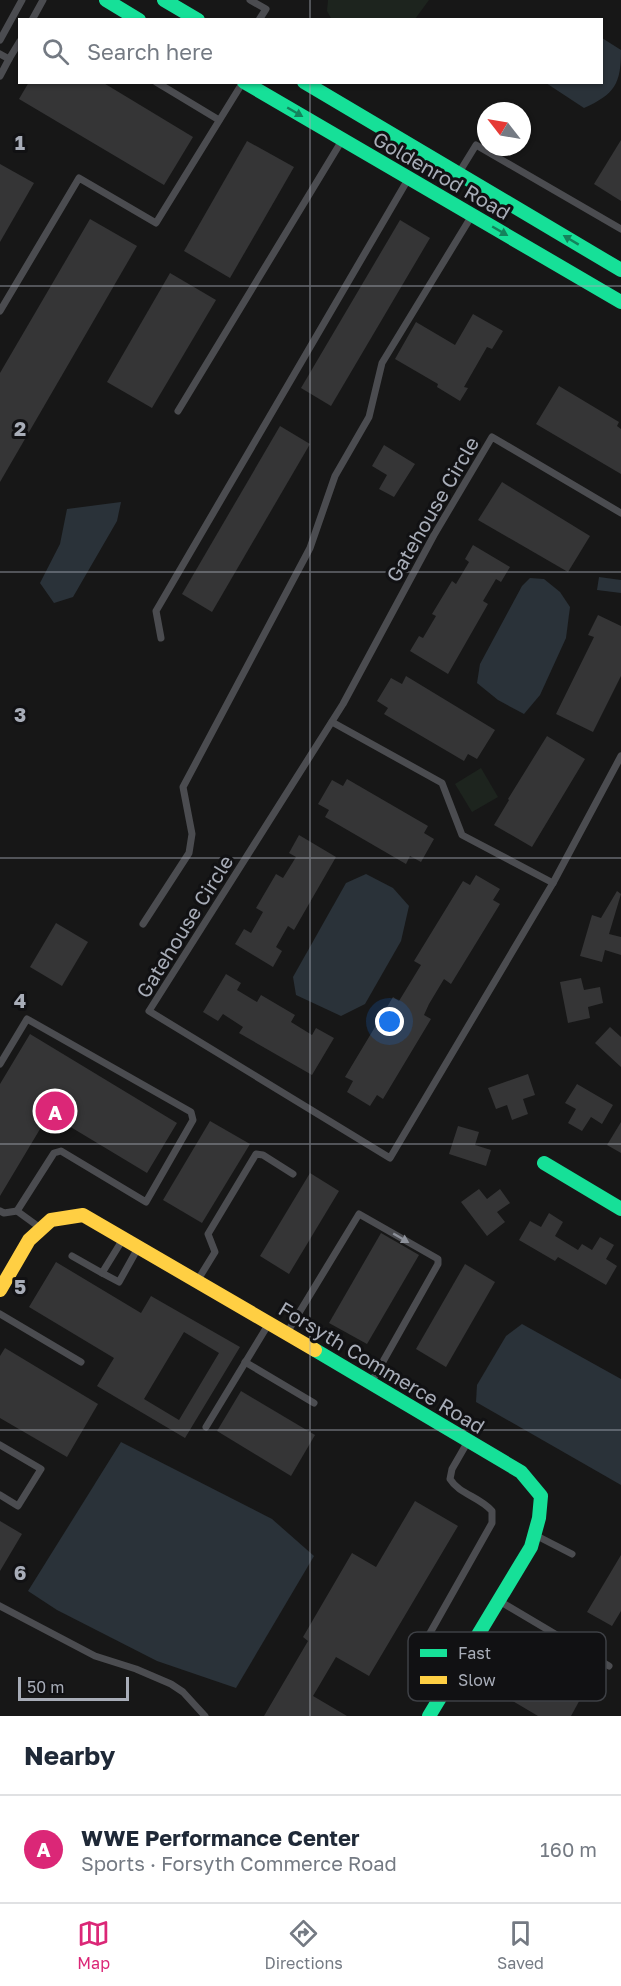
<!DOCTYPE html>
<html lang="en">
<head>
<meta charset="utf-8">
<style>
	body { margin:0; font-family:"Golos Text",sans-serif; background:#f2f2f3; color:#1f2937 }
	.compass { position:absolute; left:477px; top:102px; width:54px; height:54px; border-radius:50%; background:#fff; box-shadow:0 2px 4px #0004; rotate:301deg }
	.scale { position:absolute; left:18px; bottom:15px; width:111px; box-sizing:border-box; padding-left:6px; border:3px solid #a8adb8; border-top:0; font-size:16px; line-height:21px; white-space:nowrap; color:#a8adb8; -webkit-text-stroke:4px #111113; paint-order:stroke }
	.you { position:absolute; left:390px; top:1022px; width:21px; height:21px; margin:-15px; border:4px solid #fff; border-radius:50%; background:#1a73e8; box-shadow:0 0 0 9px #1a73e833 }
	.badge { display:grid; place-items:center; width:39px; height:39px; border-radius:50%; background:#db2777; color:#fff; font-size:20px; font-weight:700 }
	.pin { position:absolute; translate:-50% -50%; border:3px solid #fff; box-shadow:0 2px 6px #0006 }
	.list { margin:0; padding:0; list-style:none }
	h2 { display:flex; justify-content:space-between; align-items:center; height:78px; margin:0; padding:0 24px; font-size:26px }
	h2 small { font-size:20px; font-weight:400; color:#747a83 }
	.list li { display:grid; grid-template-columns:39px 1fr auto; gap:18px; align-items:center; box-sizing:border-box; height:108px; padding:0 24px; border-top:2px solid #e0e1e3 }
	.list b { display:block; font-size:22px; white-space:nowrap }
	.list p { margin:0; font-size:20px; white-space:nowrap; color:#747a83 }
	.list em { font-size:20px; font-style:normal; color:#747a83 }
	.icon { flex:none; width:33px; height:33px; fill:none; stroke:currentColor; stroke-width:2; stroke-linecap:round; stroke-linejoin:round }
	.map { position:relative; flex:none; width:621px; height:1716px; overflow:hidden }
	.search { position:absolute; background:#fff; box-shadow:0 2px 4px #0004; left:18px; right:18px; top:18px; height:66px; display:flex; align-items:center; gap:15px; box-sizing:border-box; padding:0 21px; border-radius:0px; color:#747a83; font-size:22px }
	.sheet { height:186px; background:#fff }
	nav { display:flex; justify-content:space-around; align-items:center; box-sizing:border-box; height:84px; border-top:2px solid #e0e1e3; background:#fff; font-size:16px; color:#747a83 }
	nav a { display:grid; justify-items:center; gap:3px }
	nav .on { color:#db2777 }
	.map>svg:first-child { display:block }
	.green { fill:#1d241e }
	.water { fill:#2a3239 }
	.building { fill:#353536; fill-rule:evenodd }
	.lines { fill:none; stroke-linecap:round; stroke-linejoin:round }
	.lane { stroke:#4b4c50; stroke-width:7 }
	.fast { stroke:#16e098; stroke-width:14 }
	.slow { stroke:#ffcf43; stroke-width:14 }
	.oneway { fill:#14835c }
	.oneway2 { fill:#8c9099 }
	.grid { fill:none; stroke:#a8adb8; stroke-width:1.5; stroke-opacity:0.55 }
	.labels { text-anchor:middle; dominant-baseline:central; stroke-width:6; stroke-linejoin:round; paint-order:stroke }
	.street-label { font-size:20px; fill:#a8adb8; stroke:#111113 }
	.key { fill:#111113; stroke:#3e4045; stroke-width:1.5 }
	.key-label { font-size:16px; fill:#a8adb8 }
	.grid-label { font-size:20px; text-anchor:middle; font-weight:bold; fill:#a8adb8; stroke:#111113; stroke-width:6; stroke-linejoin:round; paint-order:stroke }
</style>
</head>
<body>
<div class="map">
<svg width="621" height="1716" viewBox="0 0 621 1716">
	<rect width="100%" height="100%" fill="#171717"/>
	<!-- green -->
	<g class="green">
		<polygon points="328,0 429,0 415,19 332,20 327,11"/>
		<polygon points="481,768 498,797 472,812 455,784"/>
	</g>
	<!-- water -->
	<g class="water">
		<path d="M602,38L621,50C621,84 615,94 584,108L546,83L602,82Z"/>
		<polygon points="121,502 117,521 73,597 54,603 40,583 60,544 67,509"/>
		<polygon points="599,577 621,580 621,593 597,590"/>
		<polygon points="530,578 544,579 560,592 570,607 566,638 540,695 524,714 498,700 477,683 480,664 522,586"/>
		<polygon points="366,874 393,888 409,906 401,941 365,1004 341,1016 296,995 293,977 346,883"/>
		<polygon points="522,1324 621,1379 621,1485 476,1402 477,1385 506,1336"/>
		<polygon points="121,1442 272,1519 314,1556 236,1688 157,1661 57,1610 28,1591"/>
	</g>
	<!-- building -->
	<g class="building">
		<polygon points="29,82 102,82 193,137 164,185 19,99"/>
		<polygon points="621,140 621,201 594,184"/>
		<polygon points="247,141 294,167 230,278 184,251"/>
		<polygon points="0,164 34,183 0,242"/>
		<polygon points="90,219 137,246 0,482 0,373"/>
		<polygon points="400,220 430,238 331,406 301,388"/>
		<polygon points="170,273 216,300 152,408 107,382"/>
		<polygon points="473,314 503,331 492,349 487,347 464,387 468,388 460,401 437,387 438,384 395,359 416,322 455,345"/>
		<polygon points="559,386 619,422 617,426 621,429 621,474 536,424"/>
		<polygon points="280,426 310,444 212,612 182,594"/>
		<polygon points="384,445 415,464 394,497 379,489 387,475 372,466"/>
		<polygon points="502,482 590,536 568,572 478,520"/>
		<polygon points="473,545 510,567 501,582 496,579 483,601 488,604 448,674 410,651 419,636 423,638 436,616 432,614 452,581 456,584 469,562 465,559"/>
		<polygon points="598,615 621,626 621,676 593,732 556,714 594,637 588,635"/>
		<polygon points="406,676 495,730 477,759 468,754 464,761 384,714 388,708 377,701 391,678 402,684"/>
		<polygon points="547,736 585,759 532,847 494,825 509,800 508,799"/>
		<polygon points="347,779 428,826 424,833 434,839 421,862 410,856 406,864 325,817 329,810 318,804 332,780 343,786"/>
		<polygon points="299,835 336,857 294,930 288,926 276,947 282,951 273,967 235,944 244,929 251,933 263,912 256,908 276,874 283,878 296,857 289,853"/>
		<polygon points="476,875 500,889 493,900 500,904 451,984 444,979 429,1004 424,1015 431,1019 383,1099 377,1095 370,1106 347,1092 353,1081 345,1077 393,997 399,1001 421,965 414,961 463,881 470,885"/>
		<polygon points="617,891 621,894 609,934 621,937 621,955 605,950 602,962 580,956 592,915 601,918"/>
		<polygon points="56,923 88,942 62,986 30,967"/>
		<polygon points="226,974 241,983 237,990 257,1002 261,995 295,1015 291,1022 312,1035 316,1028 334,1038 312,1075 239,1033 243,1027 223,1014 218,1021 203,1012"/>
		<polygon points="581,978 584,990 600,987 603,1003 588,1007 590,1018 568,1023 560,982"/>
		<polygon points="610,1027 621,1037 621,1067 595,1043"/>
		<polygon points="30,1034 177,1123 147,1173 49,1114 0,1196 0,1084"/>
		<polygon points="528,1074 535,1095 523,1099 528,1114 512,1120 507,1105 496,1109 488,1088"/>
		<polygon points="577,1084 613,1105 602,1124 591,1117 582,1131 568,1123 576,1109 565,1103"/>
		<polygon points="210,1121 250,1144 202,1223 163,1200"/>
		<polygon points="621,1122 621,1153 607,1145"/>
		<polygon points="458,1126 479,1132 475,1145 491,1150 486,1166 449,1154"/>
		<polygon points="310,1173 339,1191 289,1274 260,1256"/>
		<polygon points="479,1189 487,1199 500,1189 510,1203 497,1212 505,1222 487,1236 461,1202"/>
		<polygon points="549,1213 563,1222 555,1236 578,1250 582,1244 592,1250 600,1237 614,1245 606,1259 617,1266 606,1285 558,1257 555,1261 519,1240 530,1221 541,1227"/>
		<polygon points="381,1233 419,1255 367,1344 329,1323"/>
		<path d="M56,1262L141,1313L151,1296L240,1347L185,1438L97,1386L114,1358L29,1307ZM184,1332L219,1353L179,1420L144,1399Z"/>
		<polygon points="465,1264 495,1282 446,1367 416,1349"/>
		<polygon points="5,1348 98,1404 67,1457 0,1418 0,1356"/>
		<polygon points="241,1391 315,1435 291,1476 217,1431"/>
		<polygon points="415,1501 458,1526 369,1676 336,1657 313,1696 347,1716 264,1716 308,1641 303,1637 352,1553 376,1567"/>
		<polygon points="0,1521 22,1534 0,1571"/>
		<polygon points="621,1555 621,1611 612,1626 587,1612"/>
		<polygon points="512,1641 588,1685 571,1716 538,1716 487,1686"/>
	</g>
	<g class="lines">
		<!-- lane -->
		<g class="lane">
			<polyline points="250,0 266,9 259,20"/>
			<polyline points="32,20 43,0"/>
			<polyline points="0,40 22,0"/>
			<polyline points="0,54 9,59 20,41"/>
			<polyline points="0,76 9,59"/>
			<polyline points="156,82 219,120"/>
			<polyline points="460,171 476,145 621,229"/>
			<polyline points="0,311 79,178 156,223 243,82"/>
			<polyline points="178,411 341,142"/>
			<polyline points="621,513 492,437 434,535 343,704 149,1011 390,1158 553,883 621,756"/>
			<polyline points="161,638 156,611 407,181"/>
			<polyline points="332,722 442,783 462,835 553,883"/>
			<polyline points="143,924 189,853 192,834 183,787 310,548 335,476 369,417 382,363 471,217"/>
			<polyline points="0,1064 27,1019 191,1112 193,1120 146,1202 61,1151 54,1153 17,1211"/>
			<polyline points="0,1211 4,1213 17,1211 39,1227"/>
			<polyline points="72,1256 102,1273 123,1239"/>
			<polyline points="102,1273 119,1282 138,1248"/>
			<polyline points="199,1278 215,1252 208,1234 256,1154 263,1155 293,1174"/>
			<polyline points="0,1314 81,1362"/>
			<polyline points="288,1331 359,1214 438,1259 438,1264 372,1381"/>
			<polyline points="245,1362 314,1403"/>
			<polyline points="206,1427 268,1325"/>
			<polyline points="0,1445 41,1469 18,1506 0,1495"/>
			<polyline points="537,1536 572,1554"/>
			<polyline points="501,1602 609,1666"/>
			<polyline points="0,1606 95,1656 136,1669 171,1684 183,1692 205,1716"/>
			<path d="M458,1663L435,1650L428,1642L430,1633L492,1523V1511C480,1497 459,1494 450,1479L452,1469L467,1443"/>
		</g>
		<!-- fast -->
		<g class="fast">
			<polyline points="106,0 139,20"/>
			<polyline points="164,0 198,20"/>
			<polyline points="244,82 621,302"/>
			<polyline points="304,82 621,270"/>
			<polyline points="544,1163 621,1209"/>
			<polyline points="315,1350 521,1472 541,1496 539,1518 531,1547 429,1716"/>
		</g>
		<!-- slow -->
		<polyline class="slow" points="0,1290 29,1240 51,1220 83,1215 315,1350"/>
	</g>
	<!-- one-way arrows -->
	<defs><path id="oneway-solid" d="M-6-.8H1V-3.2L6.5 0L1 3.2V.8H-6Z" transform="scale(1.5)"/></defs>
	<g class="oneway">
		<use href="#oneway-solid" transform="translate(295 112) rotate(30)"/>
		<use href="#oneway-solid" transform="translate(500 231) rotate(30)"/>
		<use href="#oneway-solid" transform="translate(571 240) rotate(-149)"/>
	</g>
	<use class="oneway2" href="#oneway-solid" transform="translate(401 1238) rotate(30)"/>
	<!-- grid -->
	<path class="grid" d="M310,0V20M310,82V1716M0,286H621M0,572H621M0,858H621M0,1144H621M0,1430H621"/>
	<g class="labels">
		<!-- street labels -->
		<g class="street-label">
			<text transform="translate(442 175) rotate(30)">Goldenrod Road</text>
			<text transform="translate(432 509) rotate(-60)">Gatehouse Circle</text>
			<text transform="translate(184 926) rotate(-58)">Gatehouse Circle</text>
			<text transform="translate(382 1367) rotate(31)">Forsyth Commerce Road</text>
		</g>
	</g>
	<!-- legend -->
	<rect x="408" y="1632" width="198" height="69" rx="9" class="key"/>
	<rect x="420" y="1649" width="27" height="8" fill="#16e098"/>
	<rect x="420" y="1676" width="27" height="8" fill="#ffcf43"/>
	<g class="key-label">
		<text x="458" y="1659">Fast</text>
		<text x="458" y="1686">Slow</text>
	</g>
	<g class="grid-label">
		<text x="20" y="150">1</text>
		<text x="20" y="436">2</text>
		<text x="20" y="722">3</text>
		<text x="20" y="1008">4</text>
		<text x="20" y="1294">5</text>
		<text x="20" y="1580">6</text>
	</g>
</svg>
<svg class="compass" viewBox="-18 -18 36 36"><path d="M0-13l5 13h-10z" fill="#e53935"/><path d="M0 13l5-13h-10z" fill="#747a83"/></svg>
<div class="scale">50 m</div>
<div class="you"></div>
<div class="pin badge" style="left:55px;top:1111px">A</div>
<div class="search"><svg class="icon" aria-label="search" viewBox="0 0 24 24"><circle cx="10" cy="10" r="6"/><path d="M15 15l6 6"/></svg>Search here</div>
</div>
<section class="sheet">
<h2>Nearby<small></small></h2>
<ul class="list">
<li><span class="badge">A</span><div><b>WWE Performance Center</b><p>Sports · Forsyth Commerce Road</p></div><em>160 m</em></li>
</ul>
</section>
<nav>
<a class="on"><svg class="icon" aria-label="map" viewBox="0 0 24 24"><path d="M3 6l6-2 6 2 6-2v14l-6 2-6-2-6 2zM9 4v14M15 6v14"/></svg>Map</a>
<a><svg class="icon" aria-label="directions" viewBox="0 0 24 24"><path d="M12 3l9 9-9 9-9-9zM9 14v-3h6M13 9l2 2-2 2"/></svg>Directions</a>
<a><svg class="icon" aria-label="saved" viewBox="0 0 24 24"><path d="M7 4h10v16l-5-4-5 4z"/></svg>Saved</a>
</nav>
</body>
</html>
